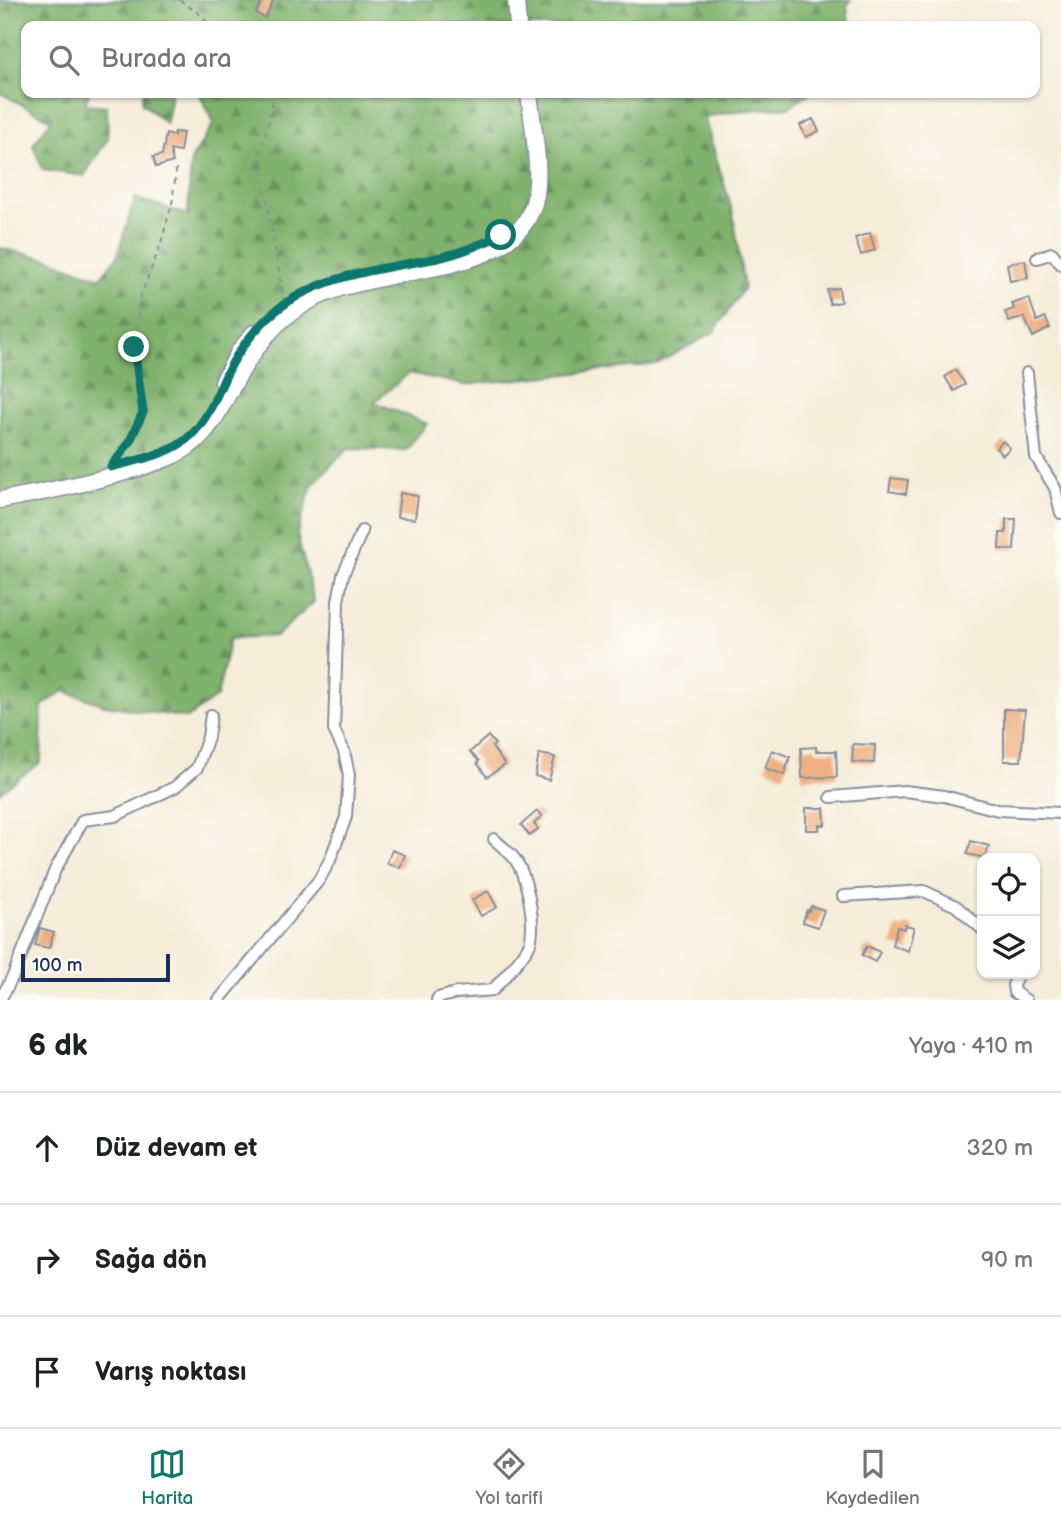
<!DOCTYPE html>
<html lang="tr">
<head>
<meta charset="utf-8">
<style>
	body { margin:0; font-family:"Balsamiq Sans",sans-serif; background:#f2f2f2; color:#202124 }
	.controls { position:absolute; right:21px; bottom:21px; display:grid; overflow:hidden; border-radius:14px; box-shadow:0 2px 5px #0004 }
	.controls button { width:63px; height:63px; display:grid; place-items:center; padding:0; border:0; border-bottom:2px solid #e0e0e0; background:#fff; color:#202124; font:35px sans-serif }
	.scale { position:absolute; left:21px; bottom:18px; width:149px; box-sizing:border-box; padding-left:7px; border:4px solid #1b2f5e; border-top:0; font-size:19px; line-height:24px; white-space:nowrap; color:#1b2f5e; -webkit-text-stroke:5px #fdfcf7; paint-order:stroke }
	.stop { position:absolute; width:21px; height:21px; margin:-16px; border:5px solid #0f766e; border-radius:50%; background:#fff }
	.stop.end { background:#0f766e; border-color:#fff; box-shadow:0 2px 7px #0008 }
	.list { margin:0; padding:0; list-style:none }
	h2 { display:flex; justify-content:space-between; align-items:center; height:91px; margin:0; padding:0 28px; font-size:30px }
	h2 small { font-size:23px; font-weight:400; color:#757577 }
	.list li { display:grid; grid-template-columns:46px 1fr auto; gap:21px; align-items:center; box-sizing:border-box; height:112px; padding:0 28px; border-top:2px solid #e0e0e0 }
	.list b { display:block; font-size:26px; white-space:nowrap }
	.list em { font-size:23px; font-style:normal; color:#757577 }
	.icon { flex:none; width:38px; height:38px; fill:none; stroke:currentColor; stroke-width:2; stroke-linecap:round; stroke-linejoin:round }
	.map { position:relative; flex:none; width:1061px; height:1000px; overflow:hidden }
	.search { position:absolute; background:#fff; box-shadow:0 2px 5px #0004; left:21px; right:21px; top:21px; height:77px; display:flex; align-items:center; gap:18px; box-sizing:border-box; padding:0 24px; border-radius:14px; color:#757577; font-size:26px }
	.sheet { height:427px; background:#fff }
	nav { display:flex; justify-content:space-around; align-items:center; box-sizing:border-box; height:98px; border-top:2px solid #e0e0e0; background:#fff; font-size:19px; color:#757577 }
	nav a { display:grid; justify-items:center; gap:4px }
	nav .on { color:#0f766e }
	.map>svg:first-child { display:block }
	.forest { fill:url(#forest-firs); stroke:#4e7066; stroke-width:2 }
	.building { fill:#eeb081 }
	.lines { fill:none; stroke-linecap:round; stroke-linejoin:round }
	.street-casing { stroke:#888e9c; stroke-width:14 }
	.secondary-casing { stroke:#888e9c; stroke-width:19 }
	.path { stroke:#888e9c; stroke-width:2; stroke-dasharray:5 5; stroke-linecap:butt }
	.street { stroke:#fff; stroke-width:10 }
	.secondary { stroke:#fff; stroke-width:16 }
	.route { stroke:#0f766e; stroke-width:9 }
</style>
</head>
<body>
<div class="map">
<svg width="1061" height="1000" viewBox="0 0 1061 1000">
	<defs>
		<pattern id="forest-firs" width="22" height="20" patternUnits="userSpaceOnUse" patternTransform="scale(1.75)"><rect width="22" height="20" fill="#80b26d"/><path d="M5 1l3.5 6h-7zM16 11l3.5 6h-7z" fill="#68915d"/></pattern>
	</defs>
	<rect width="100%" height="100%" fill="#fdfcf7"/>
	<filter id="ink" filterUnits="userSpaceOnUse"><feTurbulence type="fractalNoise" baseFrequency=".0143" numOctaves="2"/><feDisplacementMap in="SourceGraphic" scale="14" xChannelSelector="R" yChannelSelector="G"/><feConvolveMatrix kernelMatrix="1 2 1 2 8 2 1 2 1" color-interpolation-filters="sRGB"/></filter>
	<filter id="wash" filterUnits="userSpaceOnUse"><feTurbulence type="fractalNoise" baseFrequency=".00686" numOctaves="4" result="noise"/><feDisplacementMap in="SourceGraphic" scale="28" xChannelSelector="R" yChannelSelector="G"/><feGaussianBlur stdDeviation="1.57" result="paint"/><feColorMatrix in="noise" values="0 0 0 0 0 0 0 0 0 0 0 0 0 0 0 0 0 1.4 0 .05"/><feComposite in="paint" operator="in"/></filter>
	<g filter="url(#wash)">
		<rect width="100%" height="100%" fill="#f5edd9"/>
		<!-- forest -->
		<g class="forest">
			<polygon points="0,0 851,0 847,5 849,26 26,26 26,93 89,93 85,104 107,106 108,138 84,176 43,170 33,145 51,120 0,93"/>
			<polygon points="143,93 171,93 166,123 142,103"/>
			<polygon points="199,93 810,93 789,107 737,111 704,117 733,214 744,288 714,332 657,364 465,385 409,373 374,402 427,424 406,450 348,448 312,485 297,534 314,602 276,636 230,638 217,697 187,718 105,705 64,691 42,706 41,762 0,792 0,248 52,260 100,278 117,257 135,198 188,215 191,160 214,123"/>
		</g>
		<g id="blocks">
			<!-- building -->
			<g class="building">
				<polygon points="263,0 274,0 265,18 256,13"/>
				<polygon points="813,119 819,131 806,137 800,125"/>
				<polygon points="174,132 183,133 180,152 170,150 173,162 156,167 153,157 162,155 166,134 174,136"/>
				<polygon points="870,233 875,250 861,255 855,238"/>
				<polygon points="1025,260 1028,278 1010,281 1007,264"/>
				<polygon points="839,288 841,302 830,304 827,290"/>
				<polygon points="1029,298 1037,321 1045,317 1050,328 1033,337 1024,317 1009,322 1005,312 1014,309 1012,304"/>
				<polygon points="955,370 965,384 954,391 945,377"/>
				<polygon points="1003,441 1010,448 1003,455 996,448"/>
				<polygon points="891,478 908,480 906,494 889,491"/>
				<polygon points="400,493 418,496 415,519 397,517"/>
				<polygon points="1006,519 1016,519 1014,550 999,549 1000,533 1006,533"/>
				<polygon points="1004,709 1025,710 1021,761 1004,761"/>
				<polygon points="488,736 495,744 492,747 505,765 487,777 477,763 479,761 470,752"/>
				<polygon points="853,744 875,745 874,763 852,762"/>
				<polygon points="816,747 816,751 836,751 837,777 802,778 801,748"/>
				<polygon points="772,750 790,757 784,775 765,768"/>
				<polygon points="539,754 555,757 549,780 535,776"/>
				<polygon points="806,808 824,808 825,825 819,825 819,830 806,830"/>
				<polygon points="537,811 542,816 534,824 538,829 530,836 521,825"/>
				<polygon points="971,841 989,846 985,858 967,854"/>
				<polygon points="392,850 405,855 400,868 387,863"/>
				<polygon points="488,891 497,907 481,916 472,900"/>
				<polygon points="811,906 824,910 818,927 803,922 807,910 809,911"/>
				<polygon points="905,925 914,927 908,951 892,945 897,927 904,929"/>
				<polygon points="40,928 54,932 49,948 35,945"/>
				<polygon points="867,946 880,952 875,962 862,955"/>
			</g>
		</g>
	</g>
	<g filter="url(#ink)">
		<use href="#blocks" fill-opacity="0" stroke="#888e9c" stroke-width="2"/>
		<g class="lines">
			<!-- street casing -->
			<g class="street-casing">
				<g id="street">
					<polyline points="1037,258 1052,253 1061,264"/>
					<polyline points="1027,373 1036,457 1055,488 1061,513"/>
					<polyline points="831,797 905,791 944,796 998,810 1061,813"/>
					<polyline points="843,896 924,891 956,906 982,929"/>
					<polyline points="1018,974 1013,985 1014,992 1026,1000"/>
					<polyline points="0,1000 13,976 55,870 83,820 115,816 175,787 197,768 208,737 211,715"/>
					<polyline points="219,1000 319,880 330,860 346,817 349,775 344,751 334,730 338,601 343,575 362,531"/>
					<path d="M437,1000L438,998L456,993L493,990C503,978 525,956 530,943C536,922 527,875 514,858C508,851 500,845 494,839"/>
				</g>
			</g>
			<!-- secondary casing -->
			<g class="secondary-casing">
				<g id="secondary">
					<polyline points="516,0 518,26"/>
					<polyline points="223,382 240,350 254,333"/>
					<path d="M0,500C46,492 91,483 135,469C153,463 173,458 189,446C210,431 220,409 232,387C260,336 286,305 343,287C364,282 385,277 406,273C460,263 534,253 537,184C539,154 532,123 529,93"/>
				</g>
			</g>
			<!-- path -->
			<g class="path">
				<polyline points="180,0 202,16 210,26"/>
				<polyline points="267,93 272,98 272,110 259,156 284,300"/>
				<polyline points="116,460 130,441 143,412 134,347 140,298 161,243 172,204 177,164"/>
			</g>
			<!-- street -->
			<use href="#street" class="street"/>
			<!-- secondary -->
			<use href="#secondary" class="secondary"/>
		</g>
	</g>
	<g class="lines" filter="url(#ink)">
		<!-- route -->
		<path class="route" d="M134,347L143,412L130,441L111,467C136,460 170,455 189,437C208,420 217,394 227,373C241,345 263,318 289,301C334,272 391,268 442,257C463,252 482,244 501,235"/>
	</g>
</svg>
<div class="controls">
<button><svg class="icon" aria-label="locate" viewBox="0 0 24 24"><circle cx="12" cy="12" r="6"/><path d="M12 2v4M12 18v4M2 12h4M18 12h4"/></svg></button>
<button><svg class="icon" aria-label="layers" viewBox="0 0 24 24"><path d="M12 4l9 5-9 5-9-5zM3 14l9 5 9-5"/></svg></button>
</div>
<div class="scale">100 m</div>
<div class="stop" style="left:501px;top:235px"></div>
<div class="stop end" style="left:134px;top:347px"></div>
<div class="search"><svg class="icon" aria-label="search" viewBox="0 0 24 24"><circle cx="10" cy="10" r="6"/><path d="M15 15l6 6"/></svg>Burada ara</div>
</div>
<section class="sheet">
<h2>6 dk<small>Yaya · 410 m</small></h2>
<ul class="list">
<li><svg class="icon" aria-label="ahead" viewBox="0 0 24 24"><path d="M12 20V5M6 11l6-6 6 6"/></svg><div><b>Düz devam et</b></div><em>320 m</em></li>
<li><svg class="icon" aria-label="right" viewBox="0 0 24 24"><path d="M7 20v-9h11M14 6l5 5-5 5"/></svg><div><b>Sağa dön</b></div><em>90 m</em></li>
<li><svg class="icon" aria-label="arrive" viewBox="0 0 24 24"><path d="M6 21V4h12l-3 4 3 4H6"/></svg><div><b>Varış noktası</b></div></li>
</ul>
</section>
<nav>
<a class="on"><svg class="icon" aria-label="map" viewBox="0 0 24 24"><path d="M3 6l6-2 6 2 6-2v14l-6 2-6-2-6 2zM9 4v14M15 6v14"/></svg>Harita</a>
<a><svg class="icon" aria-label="directions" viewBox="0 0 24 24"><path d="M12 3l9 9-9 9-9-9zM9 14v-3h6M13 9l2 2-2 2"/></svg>Yol tarifi</a>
<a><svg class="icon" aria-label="saved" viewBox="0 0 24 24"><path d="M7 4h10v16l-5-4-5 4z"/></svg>Kaydedilen</a>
</nav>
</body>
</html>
